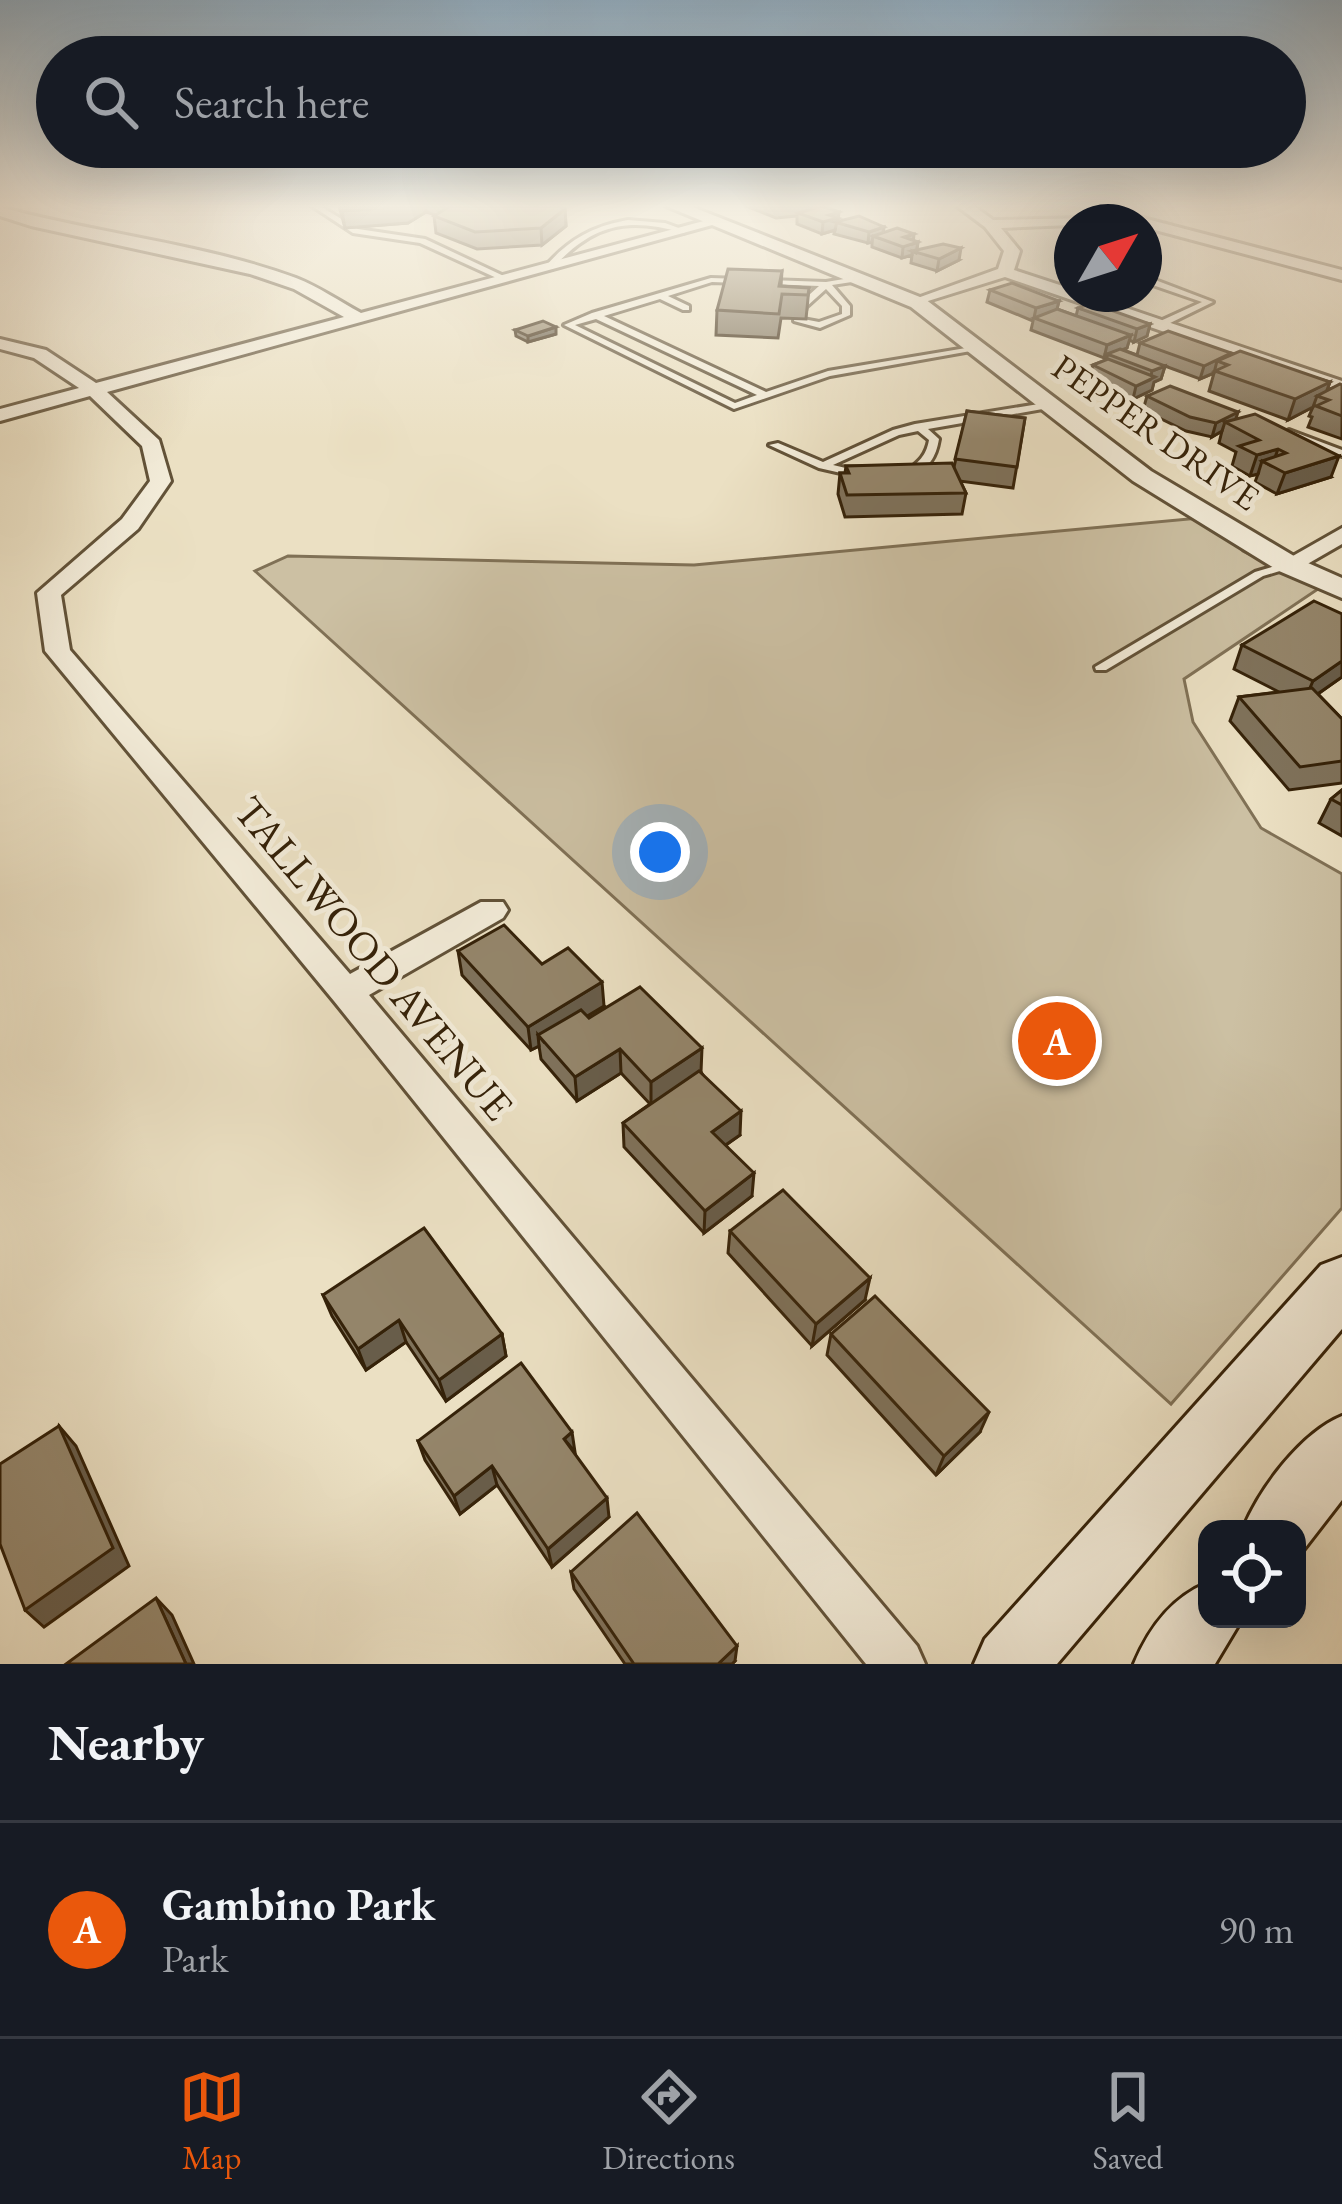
<!DOCTYPE html>
<html lang="en">
<head>
<meta charset="utf-8">
<style>
	body { margin:0; font-family:"EB Garamond",serif; background:#20242c; color:#f1f3f6 }
	.controls { position:absolute; right:36px; bottom:36px; display:grid; overflow:hidden; border-radius:24px; box-shadow:0 12px 48px #0002 }
	.controls button { width:108px; height:108px; display:grid; place-items:center; padding:0; border:0; border-bottom:3px solid #363941; background:#171b24; color:#f1f3f6; font:60px sans-serif }
	.compass { position:absolute; left:1054px; top:204px; width:108px; height:108px; border-radius:50%; background:#171b24; box-shadow:0 12px 48px #0002; rotate:51deg }
	.you { position:absolute; left:660px; top:852px; width:42px; height:42px; margin:-30px; border:9px solid #fff; border-radius:50%; background:#1a73e8; box-shadow:0 0 0 18px #1a73e833 }
	.badge { display:grid; place-items:center; width:78px; height:78px; border-radius:50%; background:#ea580c; color:#fff; font-size:39px; font-weight:700 }
	.pin { position:absolute; translate:-50% -50%; border:6px solid #fff; box-shadow:0 3px 12px #0006 }
	.list { margin:0; padding:0; list-style:none }
	h2 { display:flex; justify-content:space-between; align-items:center; height:156px; margin:0; padding:0 48px; font-size:51px }
	h2 small { font-size:39px; font-weight:400; color:#9ea1a6 }
	.list li { display:grid; grid-template-columns:78px 1fr auto; gap:36px; align-items:center; box-sizing:border-box; height:216px; padding:0 48px; border-top:3px solid #363941 }
	.list b { display:block; font-size:45px; white-space:nowrap }
	.list p { margin:0; font-size:39px; white-space:nowrap; color:#9ea1a6 }
	.list em { font-size:39px; font-style:normal; color:#9ea1a6 }
	.icon { flex:none; width:66px; height:66px; fill:none; stroke:currentColor; stroke-width:2; stroke-linecap:round; stroke-linejoin:round }
	.map { position:relative; flex:none; width:1342px; height:1664px; overflow:hidden }
	.search { position:absolute; background:#171b24; box-shadow:0 12px 48px #0002; left:36px; right:36px; top:36px; height:132px; display:flex; align-items:center; gap:30px; box-sizing:border-box; padding:0 42px; border-radius:66px; color:#9ea1a6; font-size:45px }
	.sheet { height:372px; background:#171b24 }
	nav { display:flex; justify-content:space-around; align-items:center; box-sizing:border-box; height:168px; border-top:3px solid #363941; background:#171b24; font-size:33px; color:#9ea1a6 }
	nav a { display:grid; justify-items:center; gap:6px }
	nav .on { color:#ea580c }
	.map>svg:first-child { display:block }
	.green { fill:#ccc0a3; stroke:#807156; stroke-width:3 }
	.lines { fill:none; stroke-linecap:round; stroke-linejoin:round }
	.service-casing { stroke:#625238; stroke-width:6 }
	.minor-casing { stroke:#625238; stroke-width:6 }
	.tertiary-casing { stroke:#625238; stroke-width:6 }
	.secondary-casing { stroke:#352209; stroke-width:6 }
	.service { fill:#f2ebd8; fill-rule:evenodd }
	.minor { fill:#f2ebd8; fill-rule:evenodd }
	.tertiary { fill:#f2ebd8; fill-rule:evenodd }
	.secondary { fill:#f2ebd8; fill-rule:evenodd }
	.wall { fill:#7f725b; stroke:#352209; stroke-width:3 }
	.shaded-wall { fill:#685d4a; stroke:#352209; stroke-width:3 }
	.building { fill:#94856a; stroke:#352209; stroke-width:3 }
	.labels { text-anchor:middle; dominant-baseline:central; stroke-width:10; stroke-linejoin:round; paint-order:stroke }
	.far-street-label { font-size:36px; fill:#352209; stroke:#f2ebd8 }
	.street-label { font-size:42px; fill:#352209; stroke:#f2ebd8 }
</style>
</head>
<body>
<div class="map">
<svg width="1342" height="1664" viewBox="0 0 1342 1664">
	<rect width="100%" height="100%" fill="#ebe0c3"/>
	<filter id="stains"><feTurbulence type="fractalNoise" baseFrequency=".00167" numOctaves="4"/><feColorMatrix values="0 0 0 0 .2 0 0 0 0 .09 0 0 0 0 .02 0 0 0 .5 -.17"/></filter>
	<radialGradient id="worn" r=".72"><stop offset=".6" stop-color="#630" stop-opacity="0"/><stop offset="1" stop-color="#630" stop-opacity=".3"/></radialGradient>
	<!-- green -->
	<polygon class="green" points="1210,517 1243,551 1318,589 1184,679 1193,722 1261,828 1342,874 1342,1208 1171,1404 255,571 288,556 694,565"/>
	<g class="lines">
		<!-- service casing -->
		<g class="service-casing">
			<g id="service">
				<polygon points="312,206 320,206 358,229 425,239 508,278 501,280 420,243 353,233"/>
				<path d="M628,220L665,223L687,231L683,233C627,216 591,225 552,269L545,267C568,240 593,226 628,220Z"/>
				<path d="M862,276L866,278L865,280L832,285L850,306V315L820,328L794,321L799,304L819,286L712,282L668,296L689,306V310H683L660,299L604,316L766,392L828,371L978,346L982,349L830,376L734,409L564,325L592,313L711,278L826,282ZM826,289L842,306V314L819,322L803,319L806,307ZM596,319L757,395L735,403L575,325Z"/>
				<polygon points="1144,278 1150,278 1213,302 1162,327 1156,327 1156,323 1202,302 1144,282"/>
				<path d="M1051,402L1056,405L1054,407L928,429L939,439C936,457 929,469 911,475L906,472C918,462 926,457 929,440L918,431L899,435L833,465L867,473V477L863,478L819,468L769,445L778,443L823,462L893,430L915,424Z"/>
				<polygon points="1289,430 1342,450 1342,456 1286,435 1284,433"/>
				<polygon points="1289,562 1295,565 1293,567 1263,576 1106,670 1096,670 1095,667 1255,572"/>
			</g>
		</g>
		<!-- minor casing -->
		<g class="minor-casing">
			<g id="minor">
				<polygon points="957,206 974,206 993,220 1139,217 1342,270 1342,280 1144,227 1144,222 1001,228 1020,251 1014,270 1072,289 1072,294 1085,294 1342,381 1342,393 1005,277 912,306 912,300 998,269 1004,251 985,227"/>
				<path d="M0,207C97,234 201,243 296,278C319,287 339,301 361,313L711,219L723,222L107,392L159,440L171,481L138,529L61,595L70,650L350,974L481,902H503L508,910L503,918L369,995L917,1646L925,1664H866L334,1001L45,651L37,593L122,519L150,481L142,446L90,396L0,421V409L79,388L34,358L0,349V339L46,350L96,383L344,317L294,289L250,274L31,226L0,216Z"/>
				<polygon points="1342,528 1342,544 1297,570 1289,572 1277,565"/>
			</g>
		</g>
		<!-- tertiary casing -->
		<g class="tertiary-casing">
			<polygon id="tertiary" points="666,206 690,206 925,299 1151,471 1299,559 1342,578 1342,598 1279,571 1133,481 911,307"/>
		</g>
		<!-- secondary casing -->
		<g class="secondary-casing">
			<g id="secondary">
				<polygon points="1342,1257 1342,1329 1057,1664 974,1664 985,1639 1321,1265"/>
				<path d="M1342,1416V1500L1301,1553L1297,1554V1529H1243C1260,1488 1301,1433 1342,1416Z"/>
				<path d="M1207,1583V1619H1242L1215,1664H1134C1149,1628 1171,1598 1207,1583Z"/>
			</g>
		</g>
		<!-- service -->
		<use href="#service" class="service"/>
		<!-- minor -->
		<use href="#minor" class="minor"/>
		<!-- tertiary -->
		<use href="#tertiary" class="tertiary"/>
		<!-- secondary -->
		<use href="#secondary" class="secondary"/>
	</g>
	<!-- wall -->
	<g class="wall">
		<polygon points="339,206 558,206 565,209 566,226 542,245 477,249 436,233 434,216 436,215 426,212 408,223 345,228"/>
		<polygon points="746,206 816,206 839,212 838,222 884,227 883,233 918,242 917,250 959,260 937,271 911,263 912,255 902,258 872,247 872,242 868,243 834,234 835,230 822,234 797,224 797,216 776,218"/>
		<polygon points="782,271 781,286 809,288 806,319 781,318 778,338 716,335 717,310"/>
		<polygon points="990,290 1059,301 1057,309 1076,316 1078,308 1150,324 1147,336 1134,342 1129,340 1127,348 1123,350 1137,355 1140,343 1231,353 1330,382 1327,390 1342,385 1342,439 1308,427 1312,417 1309,416 1313,407 1288,420 1209,391 1214,373 1200,379 1165,366 1161,379 1154,382 1152,390 1133,399 1089,379 1093,365 1106,360 1107,357 1104,358 1031,330 1033,321 987,302"/>
		<polygon points="515,330 556,334 528,342 516,336"/>
		<polygon points="1147,396 1236,419 1331,477 1277,494 1255,482 1258,474 1250,476 1232,466 1236,452 1219,443 1222,431 1212,437 1186,431 1143,410"/>
		<polygon points="967,411 1025,418 1013,488 960,481 966,493 962,514 845,517 838,494 840,473 845,473 846,466 954,467"/>
		<polygon points="1242,645 1342,677 1318,694 1342,719 1342,783 1289,790 1230,721 1239,697 1279,692 1234,669"/>
		<polygon points="1342,790 1342,836 1319,823 1331,799"/>
		<polygon points="458,951 542,964 604,1006 587,1016 701,1072 740,1135 726,1145 752,1196 704,1233 624,1147 623,1123 650,1104 621,1073 577,1101 541,1059 539,1046 531,1050 462,975"/>
		<polygon points="730,1231 865,1300 812,1346 728,1253"/>
		<polygon points="323,1295 502,1334 506,1356 446,1401 406,1342 366,1370 332,1316"/>
		<polygon points="831,1334 980,1432 936,1475 827,1355"/>
		<polygon points="418,1441 574,1453 609,1517 552,1567 497,1485 460,1514 425,1460"/>
		<polygon points="571,1572 735,1661 732,1664 625,1664 574,1589"/>
	</g>
	<!-- shaded-wall -->
	<g class="shaded-wall">
		<polygon points="406,206 426,206 426,212 408,223 345,228 342,211"/>
		<polygon points="565,209 566,226 542,245 541,228"/>
		<polygon points="839,212 835,230 822,234 823,222 829,215"/>
		<polygon points="884,227 882,239 873,236 872,242 868,243 869,232"/>
		<polygon points="914,234 913,244 918,242 916,253 912,251 912,255 902,258 904,237"/>
		<polygon points="961,248 959,260 937,271 939,259"/>
		<polygon points="1059,301 1056,313 1034,318 1036,308"/>
		<polygon points="1150,324 1147,336 1134,342 1137,329"/>
		<polygon points="556,327 556,334 528,342 528,336"/>
		<polygon points="1131,335 1127,348 1110,355 1107,354 1104,358 1107,345"/>
		<polygon points="1231,353 1217,361 1214,373 1200,379 1204,366"/>
		<polygon points="1165,366 1161,379 1154,382 1152,390 1133,399 1136,386 1150,380 1152,371"/>
		<polygon points="1330,382 1324,398 1317,396 1313,407 1288,420 1295,399"/>
		<polygon points="1238,412 1234,425 1225,422 1222,431 1212,437 1216,423"/>
		<polygon points="1278,449 1272,466 1262,461 1258,474 1250,476 1257,455"/>
		<polygon points="1339,456 1331,477 1277,494 1285,473"/>
		<polygon points="1342,661 1342,677 1303,704 1313,681"/>
		<polygon points="602,982 604,1006 544,1042 538,1035 539,1046 531,1050 528,1027"/>
		<polygon points="702,1048 701,1072 651,1105 651,1082"/>
		<polygon points="620,1049 621,1073 577,1101 575,1077"/>
		<polygon points="741,1111 740,1135 711,1155 712,1132"/>
		<polygon points="754,1173 752,1196 704,1233 705,1211"/>
		<polygon points="870,1278 865,1300 812,1346 816,1324"/>
		<polygon points="399,1320 406,1342 366,1370 358,1349"/>
		<polygon points="502,1334 506,1356 446,1401 439,1380"/>
		<polygon points="989,1412 980,1432 936,1475 944,1456"/>
		<polygon points="59,1426 76,1446 129,1566 44,1627 25,1610"/>
		<polygon points="572,1432 575,1452 564,1439"/>
		<polygon points="492,1466 497,1485 460,1514 454,1496"/>
		<polygon points="607,1498 609,1517 552,1567 548,1549"/>
		<polygon points="156,1598 172,1615 194,1664 186,1664"/>
		<polygon points="737,1646 735,1661 732,1664 718,1664"/>
	</g>
	<!-- building -->
	<g class="building">
		<polygon points="352,206 406,206 342,211"/>
		<polygon points="450,206 558,206 565,209 541,228 475,232 434,216"/>
		<polygon points="822,206 839,212 829,215 838,218 823,222 798,213"/>
		<polygon points="859,216 884,227 869,232 835,222"/>
		<polygon points="897,228 914,234 904,237 918,242 903,247 873,236"/>
		<polygon points="943,244 961,248 939,259 912,251"/>
		<polygon points="728,269 782,271 779,286 809,288 808,295 782,294 779,314 717,310"/>
		<polygon points="1012,283 1059,301 1036,308 990,290"/>
		<polygon points="1091,303 1150,324 1137,329 1078,308"/>
		<polygon points="1057,309 1131,335 1107,345 1034,318"/>
		<polygon points="543,321 556,327 528,336 515,330"/>
		<polygon points="1168,331 1231,353 1204,366 1140,343"/>
		<polygon points="1120,349 1165,366 1152,371 1107,354"/>
		<polygon points="1240,351 1330,382 1295,399 1215,371 1228,365 1217,361"/>
		<polygon points="1108,359 1155,377 1136,386 1093,365"/>
		<polygon points="1340,384 1342,385 1342,416 1316,406 1329,400 1317,396"/>
		<polygon points="1170,386 1238,412 1216,423 1190,417 1147,396"/>
		<polygon points="967,411 1025,418 1017,467 955,459"/>
		<polygon points="1255,414 1339,456 1285,473 1262,461 1286,453 1278,449 1257,455 1239,446 1259,440 1225,422"/>
		<polygon points="952,463 966,493 847,495 840,473 849,473 846,466"/>
		<polygon points="1314,601 1342,614 1342,661 1313,681 1242,645"/>
		<polygon points="1312,688 1342,719 1342,761 1300,767 1239,697"/>
		<polygon points="1342,790 1342,805 1331,799"/>
		<polygon points="504,925 542,964 568,948 602,982 528,1027 458,951"/>
		<polygon points="640,987 702,1048 651,1082 620,1049 575,1077 538,1035 581,1010 589,1018"/>
		<polygon points="699,1071 741,1111 712,1132 754,1173 705,1211 623,1123"/>
		<polygon points="783,1190 870,1278 816,1324 730,1231"/>
		<polygon points="424,1228 502,1334 439,1380 399,1320 358,1349 323,1295"/>
		<polygon points="875,1296 989,1412 944,1456 831,1334"/>
		<polygon points="521,1363 572,1432 564,1439 607,1498 548,1549 492,1466 454,1496 418,1441"/>
		<polygon points="59,1426 113,1548 25,1610 0,1544 0,1464"/>
		<polygon points="637,1513 737,1646 718,1664 634,1664 571,1572"/>
		<polygon points="156,1598 186,1664 66,1664"/>
	</g>
	<!-- sky -->
	<linearGradient id="sky" x2="0" y2="1"><stop stop-color="#90acc0"/><stop offset="0.47" stop-color="#f6f1e4"/><stop offset="1" stop-color="#f6f1e4" stop-opacity="0"/></linearGradient>
	<rect width="1342" height="439" fill="url(#sky)"/>
	<g class="labels">
		<!-- far-street labels -->
		<g class="far-street-label">
			<text transform="translate(1156 432) rotate(35)">PEPPER DRIVE</text>
		</g>
		<!-- street labels -->
		<g class="street-label">
			<text transform="translate(374 958) rotate(50)">TALLWOOD AVENUE</text>
		</g>
	</g>
	<rect width="100%" height="100%" filter="url(#stains)"/>
	<rect width="100%" height="100%" fill="url(#worn)"/>
</svg>
<div class="controls">
<button><svg class="icon" aria-label="locate" viewBox="0 0 24 24"><circle cx="12" cy="12" r="6"/><path d="M12 2v4M12 18v4M2 12h4M18 12h4"/></svg></button>
</div>
<svg class="compass" viewBox="-18 -18 36 36"><path d="M0-13l5 13h-10z" fill="#e53935"/><path d="M0 13l5-13h-10z" fill="#9ea1a6"/></svg>
<div class="you"></div>
<div class="pin badge" style="left:1057px;top:1041px">A</div>
<div class="search"><svg class="icon" aria-label="search" viewBox="0 0 24 24"><circle cx="10" cy="10" r="6"/><path d="M15 15l6 6"/></svg>Search here</div>
</div>
<section class="sheet">
<h2>Nearby<small></small></h2>
<ul class="list">
<li><span class="badge">A</span><div><b>Gambino Park</b><p>Park</p></div><em>90 m</em></li>
</ul>
</section>
<nav>
<a class="on"><svg class="icon" aria-label="map" viewBox="0 0 24 24"><path d="M3 6l6-2 6 2 6-2v14l-6 2-6-2-6 2zM9 4v14M15 6v14"/></svg>Map</a>
<a><svg class="icon" aria-label="directions" viewBox="0 0 24 24"><path d="M12 3l9 9-9 9-9-9zM9 14v-3h6M13 9l2 2-2 2"/></svg>Directions</a>
<a><svg class="icon" aria-label="saved" viewBox="0 0 24 24"><path d="M7 4h10v16l-5-4-5 4z"/></svg>Saved</a>
</nav>
</body>
</html>
